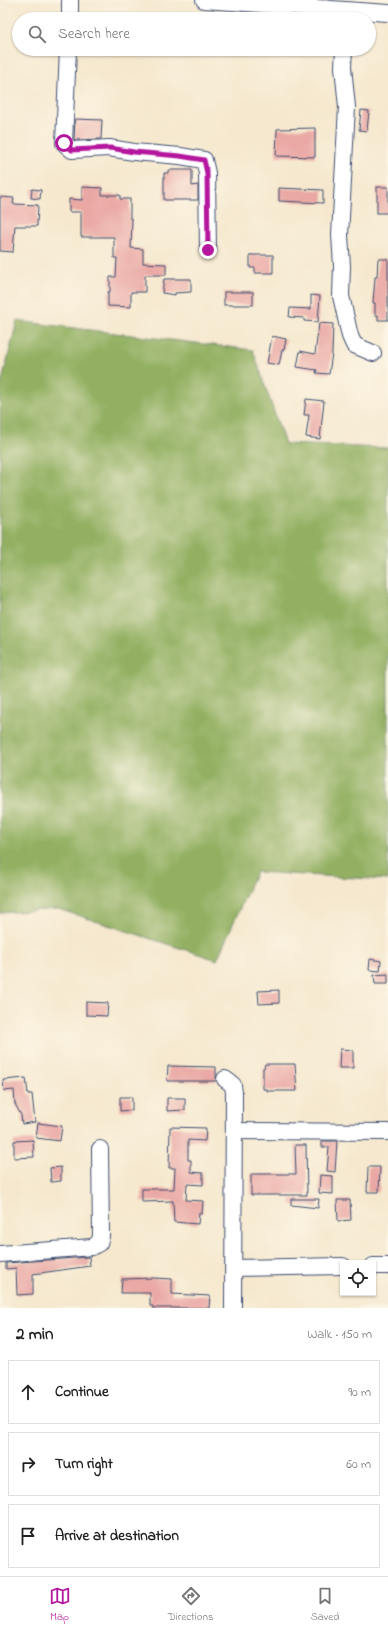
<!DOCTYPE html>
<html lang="en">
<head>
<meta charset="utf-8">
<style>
	body { margin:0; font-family:"Indie Flower",sans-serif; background:#f2f2f2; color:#222 }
	.controls { position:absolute; right:12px; bottom:12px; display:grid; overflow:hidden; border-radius:0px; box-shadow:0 1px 3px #0004 }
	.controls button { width:36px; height:36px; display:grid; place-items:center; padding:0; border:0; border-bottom:1px solid #e0e0e0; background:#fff; color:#222; font:20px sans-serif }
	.stop { position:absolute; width:12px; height:12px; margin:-9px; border:3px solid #b5179e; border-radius:50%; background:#fff }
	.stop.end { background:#b5179e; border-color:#fff; box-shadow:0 1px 4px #0008 }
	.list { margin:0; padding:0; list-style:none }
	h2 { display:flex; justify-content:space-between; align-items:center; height:52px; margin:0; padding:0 16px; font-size:17px }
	h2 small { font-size:13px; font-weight:400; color:#767676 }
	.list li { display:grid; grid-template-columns:26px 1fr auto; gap:12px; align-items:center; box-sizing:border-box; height:64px; margin:0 8px 8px; padding:0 8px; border:1px solid #e0e0e0; border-radius:0px }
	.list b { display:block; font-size:15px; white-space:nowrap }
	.list em { font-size:13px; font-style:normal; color:#767676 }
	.icon { flex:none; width:22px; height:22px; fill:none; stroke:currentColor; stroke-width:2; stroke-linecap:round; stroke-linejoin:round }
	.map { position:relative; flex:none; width:388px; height:1308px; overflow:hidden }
	.search { position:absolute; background:#fff; box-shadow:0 1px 3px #0004; left:12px; right:12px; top:12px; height:44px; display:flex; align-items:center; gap:10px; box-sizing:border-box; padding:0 14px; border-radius:22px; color:#767676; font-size:15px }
	.sheet { height:268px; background:#fff }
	nav { display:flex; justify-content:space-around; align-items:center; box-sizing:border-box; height:56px; border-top:1px solid #e0e0e0; background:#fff; font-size:11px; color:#767676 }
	nav a { display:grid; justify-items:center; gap:2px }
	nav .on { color:#b5179e }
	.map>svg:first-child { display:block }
	.forest { fill:#93b062; stroke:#577060 }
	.building { fill:#eaa8a4 }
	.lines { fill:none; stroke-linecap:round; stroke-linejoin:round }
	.minor-casing { stroke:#3c4b6f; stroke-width:18 }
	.minor { stroke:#fff; stroke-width:16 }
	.route { stroke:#b5179e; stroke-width:5 }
</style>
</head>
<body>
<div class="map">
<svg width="388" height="1308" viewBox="0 0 388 1308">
	<rect width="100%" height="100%" fill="#fcf5e5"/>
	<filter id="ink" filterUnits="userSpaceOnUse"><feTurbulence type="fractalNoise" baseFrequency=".025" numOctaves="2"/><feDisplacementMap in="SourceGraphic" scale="8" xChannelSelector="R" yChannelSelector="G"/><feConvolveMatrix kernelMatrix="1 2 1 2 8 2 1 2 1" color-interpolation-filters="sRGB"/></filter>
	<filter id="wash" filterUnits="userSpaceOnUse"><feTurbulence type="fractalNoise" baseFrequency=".012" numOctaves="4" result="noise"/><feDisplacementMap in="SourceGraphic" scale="16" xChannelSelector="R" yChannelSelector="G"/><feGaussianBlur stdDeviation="0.9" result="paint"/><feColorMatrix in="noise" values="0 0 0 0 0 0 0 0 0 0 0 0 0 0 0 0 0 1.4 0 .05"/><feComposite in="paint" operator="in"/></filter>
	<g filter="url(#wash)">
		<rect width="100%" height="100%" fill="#f5e8ce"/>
		<!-- forest -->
		<polygon class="forest" points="17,321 253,350 285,444 388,448 388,880 256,872 217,960 58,909 0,913 0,389"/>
		<g id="blocks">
			<!-- building -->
			<g class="building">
				<polygon points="361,110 369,111 367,131 359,130"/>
				<polygon points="75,119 102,120 101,139 75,140 74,139"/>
				<polygon points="315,128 315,157 276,156 277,129"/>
				<polygon points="168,170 192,170 192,186 198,185 198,200 164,200 164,173 168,173"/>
				<polygon points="82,187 102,188 102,195 120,195 120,199 130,199 130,219 132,219 131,248 143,249 143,263 166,264 166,275 145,275 145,292 131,292 131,307 108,306 108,292 110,292 110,277 116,277 117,258 114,258 114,237 81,237 81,212 69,212 69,199 82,200"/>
				<rect x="377" y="187" width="11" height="26"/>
				<polygon points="279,188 323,190 323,203 279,201"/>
				<polygon points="32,189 41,190 40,199 31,198"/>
				<polygon points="0,197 14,198 13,204 38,205 37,226 15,226 13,252 0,251"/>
				<polygon points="250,255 273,255 273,273 255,273 255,268 250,268"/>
				<polygon points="378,259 388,259 388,320 378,320 378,315 375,315 375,303 373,303 375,277 377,277"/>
				<polygon points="164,279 191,279 191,292 175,293 175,295 162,293"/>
				<rect x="224" y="292" width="29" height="13"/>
				<polygon points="311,295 320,296 318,322 304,321 304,318 289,317 290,308 311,309"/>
				<polygon points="319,323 333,324 332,353 329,374 316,373 317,370 297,367 300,351 315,354"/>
				<polygon points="272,336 286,339 284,350 282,350 279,365 267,363"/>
				<polygon points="306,399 324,401 320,439 306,437 309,415 304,415"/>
				<polygon points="370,959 381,961 380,971 369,970"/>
				<polygon points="388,974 388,984 375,984 374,975"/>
				<polygon points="279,990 279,1003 259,1004 258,991"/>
				<polygon points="86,1002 108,1003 107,1016 86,1015"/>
				<polygon points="340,1049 353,1050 353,1068 339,1068"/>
				<polygon points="265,1064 295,1064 297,1091 267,1091 267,1089 263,1089 263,1068 264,1068"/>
				<polygon points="168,1066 216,1067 216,1081 167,1081"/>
				<polygon points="26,1078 28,1094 32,1094 35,1122 22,1124 21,1115 15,1104 14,1090 4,1091 3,1080"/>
				<polygon points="120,1097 132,1097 132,1110 120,1111"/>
				<polygon points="167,1098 185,1098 185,1110 167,1111"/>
				<polygon points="38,1123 62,1126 60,1141 36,1138"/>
				<polygon points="170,1127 206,1128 205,1141 188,1140 188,1160 191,1160 191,1172 203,1173 203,1185 187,1184 186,1200 203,1201 202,1214 199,1213 198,1224 174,1222 173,1201 142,1202 142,1189 174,1189 175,1168 169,1168"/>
				<polygon points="33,1140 34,1157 14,1158 14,1141"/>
				<polygon points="322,1141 337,1141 335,1172 327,1171 329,1147 322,1147"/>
				<polygon points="295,1145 306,1145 307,1195 251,1195 251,1174 296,1174"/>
				<polygon points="61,1167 61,1181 51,1182 50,1168"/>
				<polygon points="368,1167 380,1167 379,1192 367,1192"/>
				<polygon points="320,1175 333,1176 333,1194 319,1193"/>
				<polygon points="291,1199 319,1199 318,1208 291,1205"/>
				<polygon points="337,1200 350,1200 351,1220 338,1221"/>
				<polygon points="89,1257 90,1266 33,1274 33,1294 17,1295 16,1268 6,1269 6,1263"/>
				<polygon points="154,1278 172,1279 172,1294 210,1296 209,1308 153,1308 153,1306 150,1306 150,1293 121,1293 122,1279"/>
			</g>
		</g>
	</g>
	<g filter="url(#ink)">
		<use href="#blocks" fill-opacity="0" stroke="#3c4b6f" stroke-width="1"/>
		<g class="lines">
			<!-- minor casing -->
			<g class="minor-casing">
				<g id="minor">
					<polyline points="204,0 388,13"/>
					<polyline points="70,19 70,0"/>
					<polyline points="68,49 64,143 72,150 109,148 134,152 180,156 204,160 207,173 208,249"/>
					<polyline points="344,49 343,67 347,107 340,235 342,266 341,296 350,336 354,345 373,353"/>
					<polyline points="225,1079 233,1085 234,1093 233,1308"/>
					<polyline points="234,1131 388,1132"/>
					<polyline points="0,1254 92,1247 99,1243 101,1236 100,1149"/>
					<polyline points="373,1266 388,1266"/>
					<polyline points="234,1268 343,1266"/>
				</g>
			</g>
			<!-- minor -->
			<use href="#minor" class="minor"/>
		</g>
	</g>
	<g class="lines" filter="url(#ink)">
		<!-- route -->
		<polyline class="route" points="64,143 72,150 110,148 134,152 180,156 204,160 207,173 208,250"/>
	</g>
</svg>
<div class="controls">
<button><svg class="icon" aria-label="locate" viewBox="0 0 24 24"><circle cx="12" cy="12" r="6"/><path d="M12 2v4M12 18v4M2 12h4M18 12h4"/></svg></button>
</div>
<div class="stop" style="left:64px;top:143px"></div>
<div class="stop end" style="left:208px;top:250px"></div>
<div class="search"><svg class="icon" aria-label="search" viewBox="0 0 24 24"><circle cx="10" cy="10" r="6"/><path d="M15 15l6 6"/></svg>Search here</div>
</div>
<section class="sheet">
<h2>2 min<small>Walk · 150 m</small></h2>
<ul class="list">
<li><svg class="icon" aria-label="ahead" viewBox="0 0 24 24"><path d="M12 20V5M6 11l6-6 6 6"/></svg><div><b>Continue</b></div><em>90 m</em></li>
<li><svg class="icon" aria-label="right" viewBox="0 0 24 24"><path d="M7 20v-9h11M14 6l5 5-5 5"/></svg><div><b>Turn right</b></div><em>60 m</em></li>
<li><svg class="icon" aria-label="arrive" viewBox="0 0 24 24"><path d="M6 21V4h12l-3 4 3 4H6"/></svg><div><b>Arrive at destination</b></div></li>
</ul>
</section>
<nav>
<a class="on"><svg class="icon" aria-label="map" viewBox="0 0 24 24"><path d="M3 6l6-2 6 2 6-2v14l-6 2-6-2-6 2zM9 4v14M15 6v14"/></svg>Map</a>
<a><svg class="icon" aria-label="directions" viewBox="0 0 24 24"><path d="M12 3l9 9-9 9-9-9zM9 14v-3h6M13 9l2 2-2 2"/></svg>Directions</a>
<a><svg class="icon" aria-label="saved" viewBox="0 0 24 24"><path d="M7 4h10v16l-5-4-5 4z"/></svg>Saved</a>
</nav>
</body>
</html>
